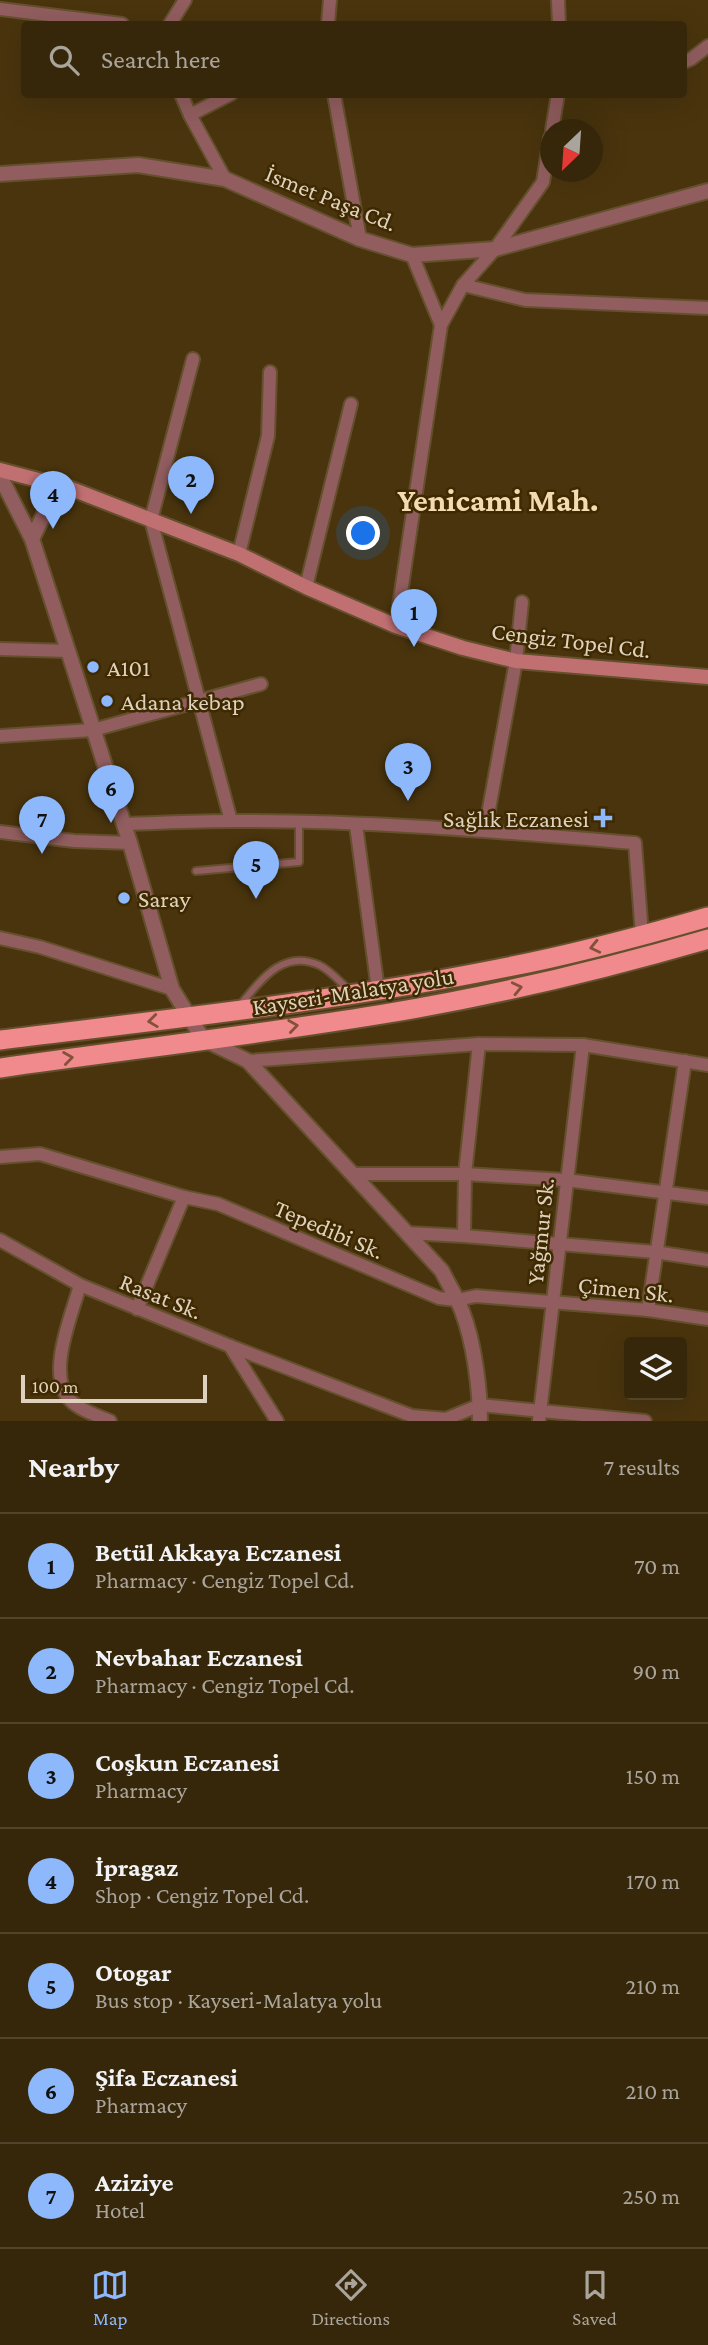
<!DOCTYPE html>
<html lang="en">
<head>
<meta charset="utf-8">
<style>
	body { margin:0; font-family:"Crimson Pro",serif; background:#3e2f13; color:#f1f3f6 }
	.controls { position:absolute; right:21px; bottom:21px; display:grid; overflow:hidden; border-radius:7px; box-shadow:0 7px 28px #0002 }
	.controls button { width:63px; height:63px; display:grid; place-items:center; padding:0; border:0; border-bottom:2px solid #51442b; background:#37270a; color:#f1f3f6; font:35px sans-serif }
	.compass { position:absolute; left:540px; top:119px; width:63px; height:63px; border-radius:50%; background:#37270a; box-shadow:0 7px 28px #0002; rotate:205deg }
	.scale { position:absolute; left:21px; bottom:18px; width:186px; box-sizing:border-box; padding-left:7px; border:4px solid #ded1bd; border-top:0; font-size:19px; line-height:24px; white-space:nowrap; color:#ded1bd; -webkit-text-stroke:5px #3e2901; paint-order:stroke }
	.you { position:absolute; left:364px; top:534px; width:24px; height:24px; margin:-18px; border:5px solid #fff; border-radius:50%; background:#1a73e8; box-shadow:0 0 0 10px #1a73e833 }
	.badge { display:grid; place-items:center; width:46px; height:46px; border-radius:50%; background:#8db9fc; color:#111; font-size:23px; font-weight:700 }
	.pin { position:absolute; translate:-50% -58px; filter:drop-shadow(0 2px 4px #0008) }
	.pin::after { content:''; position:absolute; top:37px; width:24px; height:21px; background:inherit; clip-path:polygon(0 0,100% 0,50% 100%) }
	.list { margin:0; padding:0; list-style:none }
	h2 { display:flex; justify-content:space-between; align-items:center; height:91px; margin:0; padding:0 28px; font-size:30px }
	h2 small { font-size:23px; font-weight:400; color:#aaa59c }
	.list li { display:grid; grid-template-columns:46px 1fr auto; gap:21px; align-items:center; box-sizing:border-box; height:105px; padding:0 28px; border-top:2px solid #51442b }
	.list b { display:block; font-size:26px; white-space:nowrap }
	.list p { margin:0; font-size:23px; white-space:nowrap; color:#aaa59c }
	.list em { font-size:23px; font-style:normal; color:#aaa59c }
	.icon { flex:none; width:38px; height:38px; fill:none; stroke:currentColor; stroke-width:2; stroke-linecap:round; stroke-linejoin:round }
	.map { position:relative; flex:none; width:708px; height:1421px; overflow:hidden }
	.search { position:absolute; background:#37270a; box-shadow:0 7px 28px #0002; left:21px; right:21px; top:21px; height:77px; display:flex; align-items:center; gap:18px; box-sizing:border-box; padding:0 24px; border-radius:7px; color:#aaa59c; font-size:26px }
	.sheet { height:826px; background:#37270a }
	nav { display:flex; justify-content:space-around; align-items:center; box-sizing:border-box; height:98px; border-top:2px solid #51442b; background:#37270a; font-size:19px; color:#aaa59c }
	nav a { display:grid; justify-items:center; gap:4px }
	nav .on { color:#8db9fc }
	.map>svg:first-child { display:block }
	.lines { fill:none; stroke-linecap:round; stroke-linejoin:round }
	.service-casing { stroke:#64502d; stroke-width:10 }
	.minor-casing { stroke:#64502d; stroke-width:16 }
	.tertiary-casing { stroke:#64502d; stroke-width:18 }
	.secondary-casing { stroke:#64502d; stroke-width:18 }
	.trunk-casing { stroke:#64502d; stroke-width:23 }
	.service { stroke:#915d5e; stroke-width:6 }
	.minor { stroke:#915d5e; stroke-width:12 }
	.tertiary { stroke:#915d5e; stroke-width:14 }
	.secondary { stroke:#c17072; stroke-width:14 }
	.trunk { stroke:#f08a8c; stroke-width:19 }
	.oneway { stroke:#855039 }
	.poi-dot { fill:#8db9fc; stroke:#3e2901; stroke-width:2.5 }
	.labels { text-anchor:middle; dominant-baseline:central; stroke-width:5; stroke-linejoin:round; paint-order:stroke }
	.street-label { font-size:24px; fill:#ded1bd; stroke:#3e2901 }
	.poi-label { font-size:24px; fill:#ded1bd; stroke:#3e2901; text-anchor:start }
	.district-label { font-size:32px; font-weight:bold; fill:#f4dab1; stroke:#3e2901 }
</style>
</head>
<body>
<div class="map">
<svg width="708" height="1421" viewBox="0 0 708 1421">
	<rect width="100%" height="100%" fill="#49340d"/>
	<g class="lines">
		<!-- service casing -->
		<g class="service-casing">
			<g id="service">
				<polyline points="196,871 299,862 299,823"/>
				<path d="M241,1004C261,980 283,949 319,965C330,970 340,982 349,990"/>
			</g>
		</g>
		<!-- minor casing -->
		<g class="minor-casing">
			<g id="minor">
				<polyline points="558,0 559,24"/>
				<polyline points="0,9 122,24"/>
				<polyline points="170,24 185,0"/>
				<polyline points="328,24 330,0"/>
				<polyline points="684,62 691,59 708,46"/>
				<polyline points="181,94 190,115 225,179"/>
				<polyline points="334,94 360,239"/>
				<polyline points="190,115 231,94"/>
				<polyline points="552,130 558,94"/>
				<polyline points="412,255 441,325"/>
				<polyline points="463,285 525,300 708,308"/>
				<polyline points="193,359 151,520 231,821"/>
				<polyline points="239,554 268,436 270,372"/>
				<polyline points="306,587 351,404"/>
				<polyline points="396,626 441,325 463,285 495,249 543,182 550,138"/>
				<polyline points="0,649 68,651"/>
				<polyline points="0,736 93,730 261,684"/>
				<path d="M124,824C160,823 195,821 231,821C365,820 501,832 635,843L642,935"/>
				<polyline points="356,825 378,990"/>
				<polyline points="485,831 516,661 522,602"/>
				<polyline points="0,832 74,841 130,843"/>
				<polyline points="0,938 40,947 172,989"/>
				<polyline points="248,1061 479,1044 583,1045 708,1065"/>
				<polyline points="0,1157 40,1154 184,1197 218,1204 439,1298 457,1300 476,1296 648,1310 708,1319"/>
				<polyline points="354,1174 465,1174 566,1180 708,1198"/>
				<polyline points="407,1233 464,1236 655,1252 708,1260"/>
				<polyline points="464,1236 465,1174 479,1044"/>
				<polyline points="0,1240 80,1285 230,1346 277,1421"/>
				<path d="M80,1285C72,1315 45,1376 71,1401C81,1411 97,1415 110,1421"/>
				<polyline points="137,1309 184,1197"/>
				<polyline points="648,1310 685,1061"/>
				<polyline points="230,1346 412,1416 446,1419 480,1405 645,1421"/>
				<polyline points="539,1421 583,1045"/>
			</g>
		</g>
		<!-- tertiary casing -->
		<g class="tertiary-casing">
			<g id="tertiary">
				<polyline points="0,174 138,165 225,179 360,239 412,255 495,249 708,191"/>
				<path d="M0,476L32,539L130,843L172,989L203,1039L248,1061L442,1271C448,1284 457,1297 462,1311C474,1342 480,1388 480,1421"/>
				<polyline points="32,539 49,504 69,488"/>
			</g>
		</g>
		<!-- secondary casing -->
		<g class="secondary-casing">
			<polyline id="secondary" points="0,470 69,488 239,554 306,587 396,626 463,648 516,661 708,677"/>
		</g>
		<!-- trunk casing -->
		<g class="trunk-casing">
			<g id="trunk">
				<path d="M0,1040C170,1019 340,1001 508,967C575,954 642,936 708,917"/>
				<path d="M0,1068C127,1050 256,1035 383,1014C493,996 601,970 708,939"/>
			</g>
		</g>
		<!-- service -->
		<use href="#service" class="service"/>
		<!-- minor -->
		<use href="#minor" class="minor"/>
		<!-- tertiary -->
		<use href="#tertiary" class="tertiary"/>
		<!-- secondary -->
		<use href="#secondary" class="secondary"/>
		<!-- trunk -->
		<use href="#trunk" class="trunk"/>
	</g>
	<!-- one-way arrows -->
	<defs><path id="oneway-chevron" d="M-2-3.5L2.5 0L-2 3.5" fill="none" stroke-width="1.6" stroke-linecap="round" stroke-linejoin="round" transform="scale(1.75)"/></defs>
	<g class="oneway">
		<use href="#oneway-chevron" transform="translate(595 947) rotate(167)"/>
		<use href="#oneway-chevron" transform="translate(517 988) rotate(-13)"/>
		<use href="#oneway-chevron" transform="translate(153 1021) rotate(173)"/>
		<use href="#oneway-chevron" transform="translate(293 1026) rotate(-8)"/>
		<use href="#oneway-chevron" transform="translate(68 1058) rotate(-8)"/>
	</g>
	<!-- markers -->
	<g class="poi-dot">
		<circle cx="93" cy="667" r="7"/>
		<circle cx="107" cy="701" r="7"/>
		<path d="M599.5 807.5h7v7h7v7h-7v7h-7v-7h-7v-7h7z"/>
		<circle cx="124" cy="898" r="7"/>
	</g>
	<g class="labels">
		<!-- street labels -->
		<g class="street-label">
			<text transform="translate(331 198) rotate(22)">İsmet Paşa Cd.</text>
			<text transform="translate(571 640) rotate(7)">Cengiz Topel Cd.</text>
			<text transform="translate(353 991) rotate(-9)">Kayseri-Malatya yolu</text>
			<text transform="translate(329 1229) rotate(23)">Tepedibi Sk.</text>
			<text transform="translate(540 1231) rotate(-84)">Yağmur Sk.</text>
			<text transform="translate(626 1289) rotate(6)">Çimen Sk.</text>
			<text transform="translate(161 1296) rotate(22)">Rasat Sk.</text>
		</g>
		<!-- poi labels -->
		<g class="poi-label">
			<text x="107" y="667">A101</text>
			<text x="121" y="701">Adana kebap</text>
			<text x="589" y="818" text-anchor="end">Sağlık Eczanesi</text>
			<text x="138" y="898">Saray</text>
		</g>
		<!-- district labels -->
		<g class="district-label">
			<text x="498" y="500">Yenicami Mah.</text>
		</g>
	</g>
</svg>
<div class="controls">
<button><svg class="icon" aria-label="layers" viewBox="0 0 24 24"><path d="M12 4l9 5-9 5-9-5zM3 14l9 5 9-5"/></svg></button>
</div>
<svg class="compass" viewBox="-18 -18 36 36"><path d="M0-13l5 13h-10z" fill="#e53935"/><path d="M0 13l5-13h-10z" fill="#aaa59c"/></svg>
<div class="scale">100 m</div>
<div class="you"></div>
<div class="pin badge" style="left:414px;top:647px">1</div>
<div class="pin badge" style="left:191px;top:514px">2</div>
<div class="pin badge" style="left:408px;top:801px">3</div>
<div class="pin badge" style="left:53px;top:529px">4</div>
<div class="pin badge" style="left:256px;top:899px">5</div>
<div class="pin badge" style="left:111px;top:823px">6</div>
<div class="pin badge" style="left:42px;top:854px">7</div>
<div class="search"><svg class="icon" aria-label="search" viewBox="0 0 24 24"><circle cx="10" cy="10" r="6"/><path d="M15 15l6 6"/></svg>Search here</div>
</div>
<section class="sheet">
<h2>Nearby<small>7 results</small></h2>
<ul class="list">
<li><span class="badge">1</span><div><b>Betül Akkaya Eczanesi</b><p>Pharmacy · Cengiz Topel Cd.</p></div><em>70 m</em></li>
<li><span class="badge">2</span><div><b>Nevbahar Eczanesi</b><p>Pharmacy · Cengiz Topel Cd.</p></div><em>90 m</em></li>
<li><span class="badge">3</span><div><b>Coşkun Eczanesi</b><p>Pharmacy</p></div><em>150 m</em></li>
<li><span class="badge">4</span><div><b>İpragaz</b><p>Shop · Cengiz Topel Cd.</p></div><em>170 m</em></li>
<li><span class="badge">5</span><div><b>Otogar</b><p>Bus stop · Kayseri-Malatya yolu</p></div><em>210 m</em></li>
<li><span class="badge">6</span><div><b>Şifa Eczanesi</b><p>Pharmacy</p></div><em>210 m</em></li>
<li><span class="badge">7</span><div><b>Aziziye</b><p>Hotel</p></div><em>250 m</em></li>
</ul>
</section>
<nav>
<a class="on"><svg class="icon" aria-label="map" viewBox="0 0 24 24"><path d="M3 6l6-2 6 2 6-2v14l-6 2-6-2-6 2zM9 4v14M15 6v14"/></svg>Map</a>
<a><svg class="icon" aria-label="directions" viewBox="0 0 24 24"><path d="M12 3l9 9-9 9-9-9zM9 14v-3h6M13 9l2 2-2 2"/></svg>Directions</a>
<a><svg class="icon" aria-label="saved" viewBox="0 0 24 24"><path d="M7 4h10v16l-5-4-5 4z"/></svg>Saved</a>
</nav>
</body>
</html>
